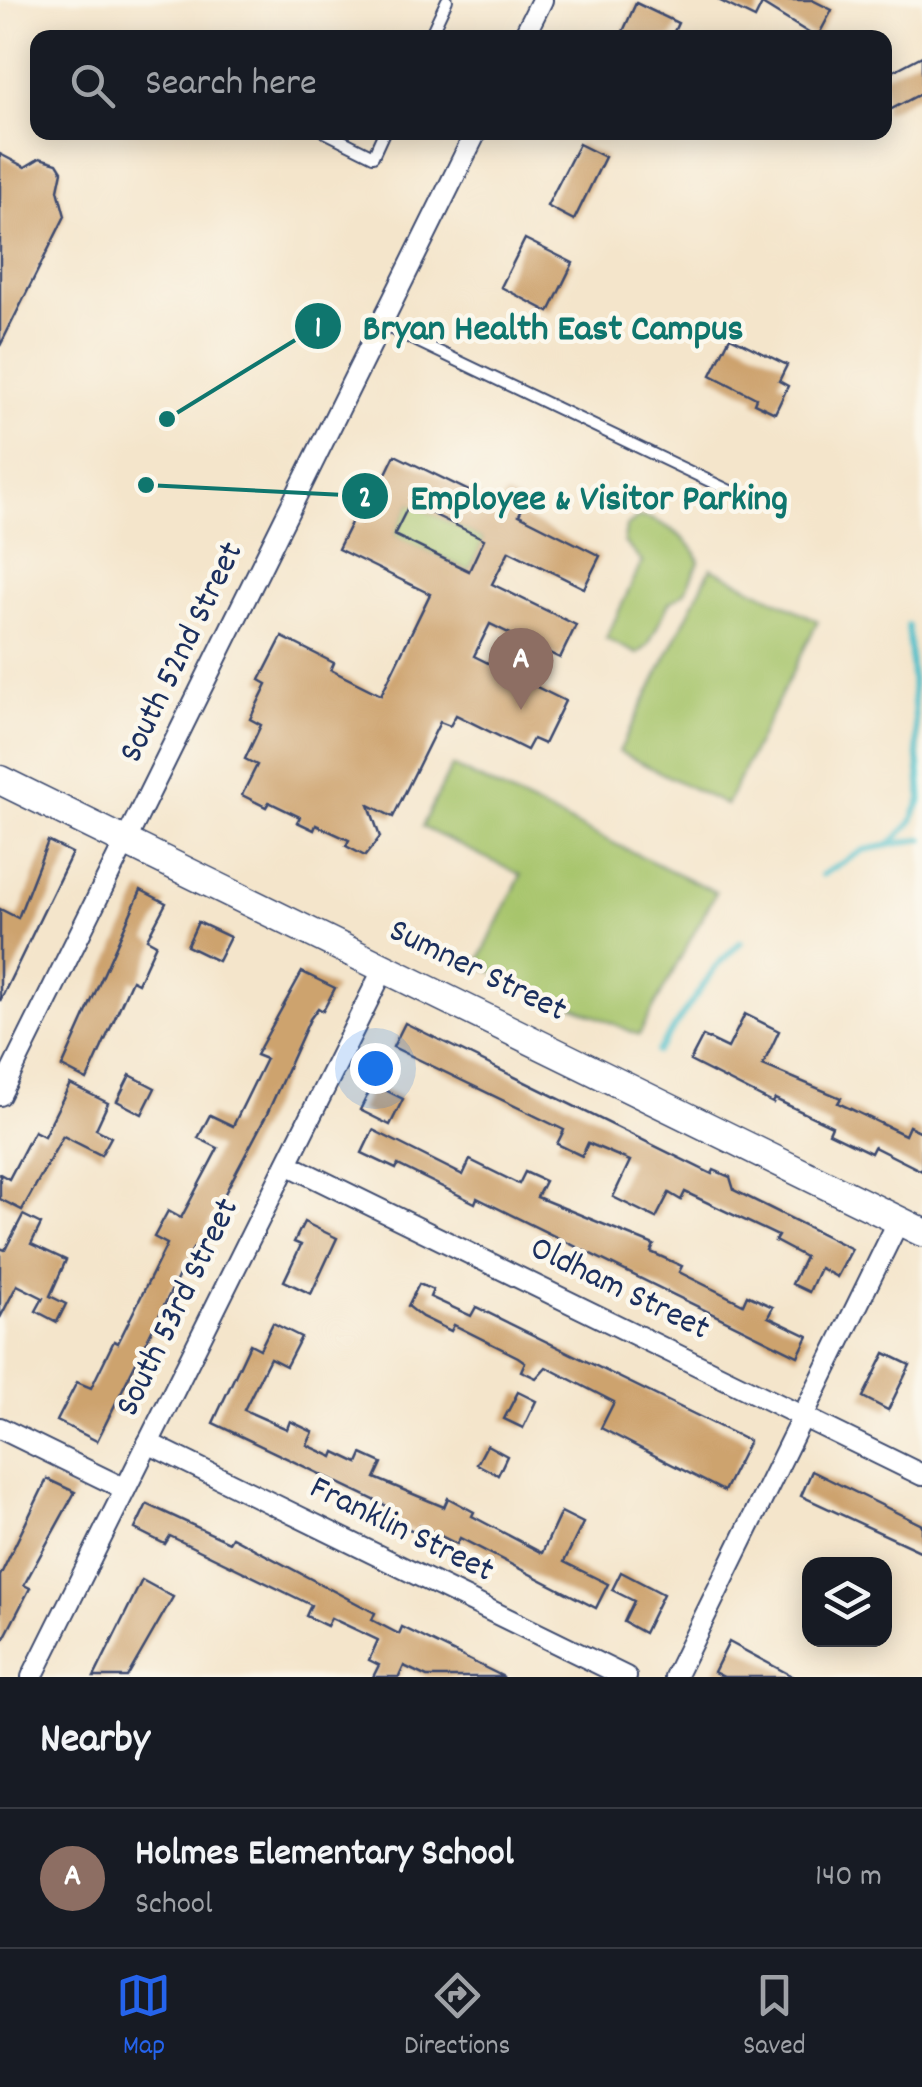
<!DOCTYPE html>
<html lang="en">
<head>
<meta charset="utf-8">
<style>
	body { margin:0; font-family:Dekko,sans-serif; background:#20242c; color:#f1f3f6 }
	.controls { position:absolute; right:30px; bottom:30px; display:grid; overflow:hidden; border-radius:20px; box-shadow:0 5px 25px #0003 }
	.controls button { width:90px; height:90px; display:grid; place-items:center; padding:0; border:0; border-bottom:2px solid #363941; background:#171b24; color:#f1f3f6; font:50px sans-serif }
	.you { position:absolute; left:375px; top:1068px; width:35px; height:35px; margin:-25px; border:8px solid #fff; border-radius:50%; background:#1a73e8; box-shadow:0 0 0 15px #1a73e833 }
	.badge { display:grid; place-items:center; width:65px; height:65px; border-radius:50%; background:#2563eb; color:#fff; font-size:32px; font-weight:700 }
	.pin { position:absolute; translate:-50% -82px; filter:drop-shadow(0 2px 5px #0008) }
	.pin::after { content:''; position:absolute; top:52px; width:35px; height:30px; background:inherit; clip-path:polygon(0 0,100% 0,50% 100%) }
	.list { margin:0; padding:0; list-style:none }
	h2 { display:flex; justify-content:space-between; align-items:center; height:130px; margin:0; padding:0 40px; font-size:42px }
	h2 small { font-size:32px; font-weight:400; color:#9ea1a6 }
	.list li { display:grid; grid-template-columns:65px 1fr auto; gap:30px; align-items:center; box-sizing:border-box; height:140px; padding:0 40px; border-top:2px solid #363941 }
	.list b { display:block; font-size:38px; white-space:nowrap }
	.list p { margin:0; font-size:32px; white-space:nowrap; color:#9ea1a6 }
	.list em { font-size:32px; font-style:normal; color:#9ea1a6 }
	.icon { flex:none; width:55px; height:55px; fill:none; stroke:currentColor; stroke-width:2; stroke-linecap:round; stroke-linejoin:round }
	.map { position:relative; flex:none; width:922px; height:1677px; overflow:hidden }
	.search { position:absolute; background:#171b24; box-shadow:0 5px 25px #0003; left:30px; right:30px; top:30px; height:110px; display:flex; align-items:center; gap:25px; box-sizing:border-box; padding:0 35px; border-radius:20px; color:#9ea1a6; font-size:38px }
	.sheet { height:270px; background:#171b24 }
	nav { display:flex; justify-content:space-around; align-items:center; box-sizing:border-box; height:140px; border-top:2px solid #363941; background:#171b24; font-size:28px; color:#9ea1a6 }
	nav a { display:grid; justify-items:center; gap:5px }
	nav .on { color:#2563eb }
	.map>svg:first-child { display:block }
	.green { fill:#a7c56c; stroke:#617a65; stroke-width:2.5 }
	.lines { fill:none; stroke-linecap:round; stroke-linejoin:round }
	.stream { stroke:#52c0ca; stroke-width:6 }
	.building { fill:#cda36e; fill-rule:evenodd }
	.service-casing { stroke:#3c4a6e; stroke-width:14 }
	.minor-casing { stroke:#3c4a6e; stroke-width:24 }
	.tertiary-casing { stroke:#3c4a6e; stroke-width:31 }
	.service { stroke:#fff; stroke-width:10 }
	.minor { stroke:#fff; stroke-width:20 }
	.tertiary { stroke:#fff; stroke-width:28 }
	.labels { text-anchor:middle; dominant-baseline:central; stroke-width:9; stroke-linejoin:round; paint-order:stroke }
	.street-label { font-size:35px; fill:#1b2f5e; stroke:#fbf7ec }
	.leader { fill:none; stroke:#0f766e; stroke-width:4 }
	.callout-dot { fill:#0f766e; stroke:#fbf7ec; stroke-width:4 }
	.mark-label { font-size:30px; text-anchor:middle; font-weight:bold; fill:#fff }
	.callout-label { font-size:38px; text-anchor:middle; font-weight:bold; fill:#0f766e; stroke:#fbf7ec; stroke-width:9; stroke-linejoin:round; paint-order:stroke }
</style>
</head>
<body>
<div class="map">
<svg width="922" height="1677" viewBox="0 0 922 1677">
	<rect width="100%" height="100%" fill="#fbf7ec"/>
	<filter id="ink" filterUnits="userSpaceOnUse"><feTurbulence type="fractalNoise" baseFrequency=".01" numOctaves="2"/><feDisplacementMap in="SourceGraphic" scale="20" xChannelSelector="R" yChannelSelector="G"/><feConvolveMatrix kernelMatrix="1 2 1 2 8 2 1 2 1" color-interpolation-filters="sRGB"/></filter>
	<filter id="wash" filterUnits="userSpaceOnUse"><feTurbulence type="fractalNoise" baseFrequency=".0048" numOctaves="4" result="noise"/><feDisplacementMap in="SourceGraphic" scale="40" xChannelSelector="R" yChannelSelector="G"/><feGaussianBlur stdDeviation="2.25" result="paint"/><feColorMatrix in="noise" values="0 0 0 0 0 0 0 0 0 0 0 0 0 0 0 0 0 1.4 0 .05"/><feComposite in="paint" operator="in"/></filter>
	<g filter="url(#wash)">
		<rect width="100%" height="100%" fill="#f4e5cb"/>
		<!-- green -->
		<g class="green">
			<polygon points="410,503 484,539 469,571 394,535"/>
			<path d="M639,517C660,518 695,542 699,562L684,593L669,603L648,645L638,654L606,639L642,562L624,542L626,527Z"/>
			<polygon points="711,568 818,621 726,805 619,752"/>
			<polygon points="452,766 716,892 639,1035 477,965 521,875 422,827"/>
		</g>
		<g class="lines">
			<!-- stream -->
			<g class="stream">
				<polyline points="890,844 911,823 921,799 908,625"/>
				<polyline points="822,875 864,850 922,839"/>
				<polyline points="657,1052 718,964 741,942"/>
			</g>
		</g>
		<g id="blocks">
			<!-- building -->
			<g class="building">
				<polygon points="718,0 812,0 832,10 817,38 762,4 755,18"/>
				<polygon points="636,3 678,23 671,38 620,38"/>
				<polygon points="922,56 922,93 884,113 884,76"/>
				<polygon points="579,144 605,157 574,220 547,206"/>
				<polygon points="0,154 25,167 40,158 57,163 62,171 58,190 65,216 0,346"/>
				<polygon points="525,239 573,263 549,312 501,287"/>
				<polygon points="730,337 787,365 779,381 788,386 775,413 754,403 756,398 711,375"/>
				<path d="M395,455L500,506L505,495L524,504L519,515L600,556L584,588L509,551L492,584L576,625L560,658L490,624L474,656L565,701L544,744L533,739L527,750L456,715L450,726L440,722L393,817L369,805L380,837L365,856L346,846L349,840L316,825L314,830L297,822L300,817L269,802L266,807L242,795L257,765L245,759L261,725L250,719L267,684L260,680L282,637L334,663L331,670L381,695L430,594L338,549L353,519L362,523ZM410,503L484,539L469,571L394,535Z"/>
				<polygon points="48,841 72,853 0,1001 0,909 18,918"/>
				<polygon points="141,890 166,903 147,939 156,944 138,983 132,980 87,1080 62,1067"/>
				<polygon points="198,922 230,937 218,961 187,946"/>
				<polygon points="302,972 335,988 323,1011 318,1008 310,1019 267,1114 205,1231 210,1234 202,1250 195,1246 189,1255 97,1441 57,1421 77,1382 91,1388 114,1341 118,1343 167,1244 154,1237 168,1211 181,1218 218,1148 198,1138 210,1115 233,1126 266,1059 256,1055"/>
				<polygon points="745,1014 779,1031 763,1065 841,1098 838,1103 905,1135 909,1126 922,1132 922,1171 874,1147 871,1153 829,1133 832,1126 775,1099 773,1103 690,1061 703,1036 728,1048"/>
				<polygon points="405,1023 712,1174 714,1170 730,1177 734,1190 852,1249 837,1277 820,1268 809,1292 792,1284 805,1257 775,1241 778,1236 685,1192 681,1200 669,1193 656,1218 613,1197 630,1161 588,1143 582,1156 557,1144 564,1130 393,1047"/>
				<polygon points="130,1075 155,1088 142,1114 117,1101"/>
				<polygon points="70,1084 108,1103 96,1129 111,1137 101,1155 63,1136 22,1210 0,1199 0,1174 9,1179 34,1131 44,1136"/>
				<polygon points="373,1084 403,1099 390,1125 360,1110"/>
				<polygon points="373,1130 463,1175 470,1160 519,1184 525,1172 545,1181 537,1197 654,1245 651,1252 682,1266 679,1272 743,1304 747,1295 773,1307 768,1317 808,1336 798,1356 477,1198 475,1203 398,1165 396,1169 362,1153"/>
				<polygon points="23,1215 41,1224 31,1244 66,1260 50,1296 66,1304 57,1322 36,1311 43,1298 17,1285 0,1318 0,1248 5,1250"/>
				<polygon points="304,1222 337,1238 311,1294 284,1281 301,1245 294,1242"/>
				<polygon points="419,1284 433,1290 430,1297 471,1316 476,1307 749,1441 724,1491 601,1428 614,1402 546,1367 536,1378 521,1371 525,1362 518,1357 454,1325 451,1331 422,1317 408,1306"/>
				<polygon points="273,1323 301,1337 286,1366 270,1358 244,1410 287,1429 290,1421 313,1432 307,1445 333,1457 335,1452 358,1463 362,1454 382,1463 375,1478 444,1507 448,1498 474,1512 472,1516 542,1553 561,1512 583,1523 564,1562 608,1584 596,1608 460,1538 457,1544 419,1525 416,1532 382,1517 387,1506 213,1423 250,1344 260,1349"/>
				<polygon points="885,1353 910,1365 888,1410 863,1397"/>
				<polygon points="518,1392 536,1401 523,1428 504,1419"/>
				<polygon points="487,1445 507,1456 498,1475 477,1464"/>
				<polygon points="812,1471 922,1525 922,1552 801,1496"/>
				<polygon points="47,1479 75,1492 24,1585 30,1588 0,1646 0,1576"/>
				<polygon points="147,1504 229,1542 232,1537 375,1613 372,1620 399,1634 402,1627 504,1677 427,1677 404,1666 399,1677 373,1677 379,1665 369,1660 378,1640 331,1618 327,1626 306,1616 311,1605 170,1536 165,1544 135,1529"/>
				<polygon points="621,1572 663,1594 644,1633 624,1622 634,1601 612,1590"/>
				<polygon points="142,1580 173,1597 127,1677 94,1677"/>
				<polygon points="729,1642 794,1677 724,1677 714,1672"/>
			</g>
		</g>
	</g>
	<g filter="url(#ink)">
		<use href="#blocks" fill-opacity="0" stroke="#3c4a6e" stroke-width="2.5"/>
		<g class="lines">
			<!-- service casing -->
			<g class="service-casing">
				<g id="service">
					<polyline points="429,38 447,0"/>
					<polyline points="325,132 373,156 384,132"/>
					<polyline points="381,324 747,499"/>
				</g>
			</g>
			<!-- minor casing -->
			<g class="minor-casing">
				<g id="minor">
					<polyline points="523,38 542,0"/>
					<polyline points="0,1095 476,132"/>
					<polyline points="287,1164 922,1475"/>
					<polyline points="0,1428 125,1489"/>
					<polyline points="148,1443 626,1677"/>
					<polyline points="32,1677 384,968"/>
					<polyline points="675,1677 899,1220"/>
				</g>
			</g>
			<!-- tertiary casing -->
			<g class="tertiary-casing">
				<polyline id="tertiary" points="0,780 922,1232"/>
			</g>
			<!-- service -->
			<use href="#service" class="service"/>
			<!-- minor -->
			<use href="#minor" class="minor"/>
			<!-- tertiary -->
			<use href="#tertiary" class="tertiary"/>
		</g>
	</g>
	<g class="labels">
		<!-- street labels -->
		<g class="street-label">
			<text transform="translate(183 653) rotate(-64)">South 52nd Street</text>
			<text transform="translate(477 972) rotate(26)">Sumner Street</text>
			<text transform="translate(619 1290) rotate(26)">Oldham Street</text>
			<text transform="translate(179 1308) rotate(-64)">South 53rd Street</text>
			<text transform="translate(401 1531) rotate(26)">Franklin Street</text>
		</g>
	</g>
	<!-- callouts -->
	<path class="leader" d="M167 419L318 326M146 485L365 496"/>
	<g class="callout-dot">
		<circle cx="167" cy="419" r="10"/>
		<circle cx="146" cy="485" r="10"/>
		<circle cx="318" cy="326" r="25"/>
		<circle cx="365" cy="496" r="25"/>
	</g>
	<g class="mark-label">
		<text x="318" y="336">1</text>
		<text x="365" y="506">2</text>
	</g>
	<g class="callout-label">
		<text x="553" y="339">Bryan Health East Campus</text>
		<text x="599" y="509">Employee &amp; Visitor Parking</text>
	</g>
</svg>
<div class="controls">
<button><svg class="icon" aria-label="layers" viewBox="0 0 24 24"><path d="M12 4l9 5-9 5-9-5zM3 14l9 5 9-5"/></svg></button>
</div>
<div class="you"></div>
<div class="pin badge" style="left:521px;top:710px;background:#8d6e63">A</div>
<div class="search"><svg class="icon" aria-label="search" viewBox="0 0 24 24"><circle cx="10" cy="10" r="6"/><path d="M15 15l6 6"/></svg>Search here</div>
</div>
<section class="sheet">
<h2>Nearby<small></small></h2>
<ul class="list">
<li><span class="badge" style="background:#8d6e63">A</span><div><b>Holmes Elementary School</b><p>School</p></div><em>140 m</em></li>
</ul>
</section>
<nav>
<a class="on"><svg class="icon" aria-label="map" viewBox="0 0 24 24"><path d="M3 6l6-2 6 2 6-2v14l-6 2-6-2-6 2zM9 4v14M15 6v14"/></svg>Map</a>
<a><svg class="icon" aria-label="directions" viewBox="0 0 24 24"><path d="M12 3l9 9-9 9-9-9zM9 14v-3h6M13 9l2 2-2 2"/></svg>Directions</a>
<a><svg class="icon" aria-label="saved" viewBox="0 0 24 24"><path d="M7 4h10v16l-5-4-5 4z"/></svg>Saved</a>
</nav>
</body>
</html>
